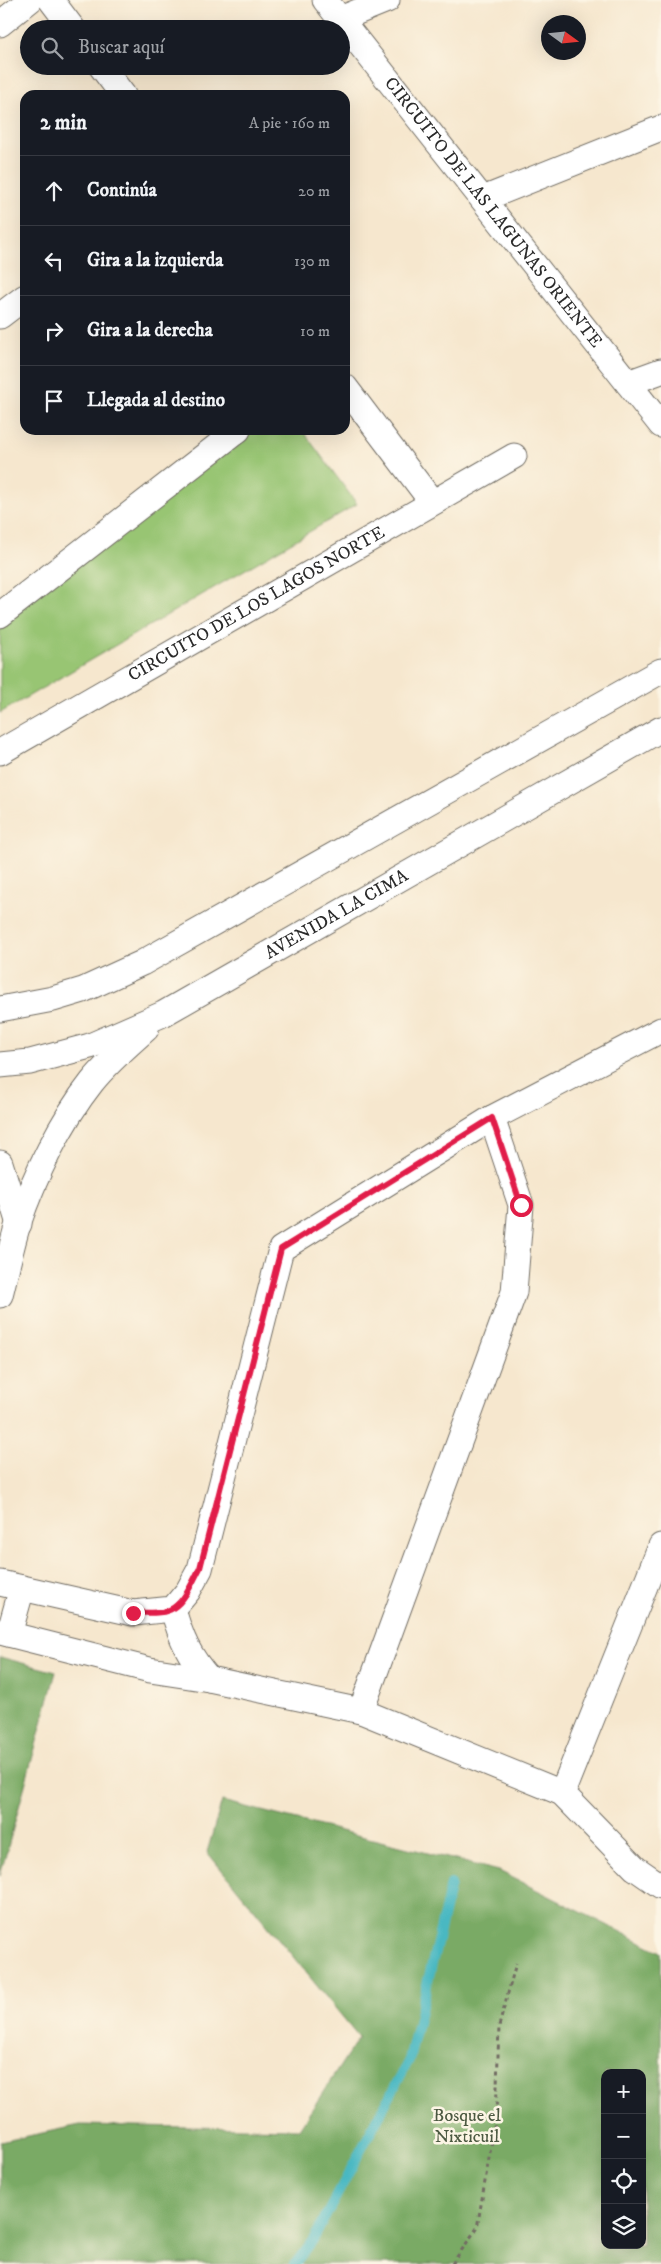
<!DOCTYPE html>
<html lang="es">
<head>
<meta charset="utf-8">
<style>
	body { margin:0; font-family:"IM FELL DW Pica",serif; background:#20242c; color:#f1f3f6 }
	.controls { position:absolute; right:15px; bottom:15px; display:grid; overflow:hidden; border-radius:10px; box-shadow:0 5px 20px #0002 }
	.controls button { width:45px; height:45px; display:grid; place-items:center; padding:0; border:0; border-bottom:1px solid #363941; background:#171b24; color:#f1f3f6; font:25px sans-serif }
	.compass { position:absolute; left:541px; top:15px; width:45px; height:45px; border-radius:50%; background:#171b24; box-shadow:0 5px 20px #0002; rotate:105deg }
	.stop { position:absolute; width:15px; height:15px; margin:-11px; border:4px solid #e11d48; border-radius:50%; background:#fff }
	.stop.end { background:#e11d48; border-color:#fff; box-shadow:0 1px 5px #0008 }
	.list { margin:0; padding:0; list-style:none }
	h2 { display:flex; justify-content:space-between; align-items:center; height:65px; margin:0; padding:0 20px; font-size:21px }
	h2 small { font-size:16px; font-weight:400; color:#9ea1a6 }
	.list li { display:grid; grid-template-columns:32px 1fr auto; gap:15px; align-items:center; box-sizing:border-box; height:70px; padding:0 20px; border-top:1px solid #363941 }
	.list b { display:block; font-size:19px; white-space:nowrap }
	.list em { font-size:16px; font-style:normal; color:#9ea1a6 }
	.icon { flex:none; width:28px; height:28px; fill:none; stroke:currentColor; stroke-width:2; stroke-linecap:round; stroke-linejoin:round }
	.map { position:relative; flex:none; width:661px; height:2264px; overflow:hidden }
	.search { position:absolute; background:#171b24; box-shadow:0 5px 20px #0002; left:20px; top:20px; width:330px; height:55px; display:flex; align-items:center; gap:12px; box-sizing:border-box; padding:0 18px; border-radius:28px; color:#9ea1a6; font-size:19px }
	.panel { position:absolute; background:#171b24; box-shadow:0 5px 20px #0002; left:20px; top:90px; width:330px; height:345px; border-radius:15px }
	.map>svg:first-child { display:block }
	.green { fill:#98c573; stroke:#62784f }
	.forest { fill:#7aaa65; stroke:#526a48; fill-rule:evenodd }
	.lines { fill:none; stroke-linecap:round; stroke-linejoin:round }
	.stream { stroke:#4ab8c2; stroke-width:10 }
	.street-casing { stroke:#726d64; stroke-width:27 }
	.path { stroke:#726d64; stroke-width:3; stroke-dasharray:4 4; stroke-linecap:butt }
	.street { stroke:#fff; stroke-width:25 }
	.route { stroke:#e11d48; stroke-width:6 }
	.labels { text-anchor:middle; dominant-baseline:central; stroke-width:5; stroke-linejoin:round; paint-order:stroke }
	.street-label { font-size:18px; fill:#2b2b2b; stroke:#fcf5e5 }
	.park-label { font-size:18px; fill:#4c5941; stroke:#fcf5e5 }
</style>
</head>
<body>
<div class="map">
<svg width="661" height="2264" viewBox="0 0 661 2264">
	<rect width="100%" height="100%" fill="#fcf5e5"/>
	<filter id="ink" filterUnits="userSpaceOnUse"><feTurbulence type="fractalNoise" baseFrequency=".02" numOctaves="2"/><feDisplacementMap in="SourceGraphic" scale="10" xChannelSelector="R" yChannelSelector="G"/><feConvolveMatrix kernelMatrix="1 2 1 2 8 2 1 2 1" color-interpolation-filters="sRGB"/></filter>
	<filter id="wash" filterUnits="userSpaceOnUse"><feTurbulence type="fractalNoise" baseFrequency=".0096" numOctaves="4" result="noise"/><feDisplacementMap in="SourceGraphic" scale="20" xChannelSelector="R" yChannelSelector="G"/><feGaussianBlur stdDeviation="1.12" result="paint"/><feColorMatrix in="noise" values="0 0 0 0 0 0 0 0 0 0 0 0 0 0 0 0 0 1.4 0 .05"/><feComposite in="paint" operator="in"/></filter>
	<g filter="url(#wash)">
		<rect width="100%" height="100%" fill="#f6e7ce"/>
		<!-- green -->
		<polygon class="green" points="238,430 302,430 357,504 0,713 0,615"/>
		<!-- forest -->
		<g class="forest">
			<polygon points="0,1657 56,1672 0,1876"/>
			<path d="M222,1801L499,1871L661,1952V2264H0V2142L80,2125L299,2129L359,2037L207,1852ZM605,2073H642V2245H605Z"/>
		</g>
		<g class="lines">
			<!-- stream -->
			<polyline class="stream" points="295,2264 313,2240 409,2060 451,1884"/>
		</g>
	</g>
	<g filter="url(#ink)">
		<g class="lines">
			<!-- street casing -->
			<g class="street-casing">
				<g id="street">
					<polyline points="51,0 73,29"/>
					<path id="s1" d="M325,0L661,425"/>
					<polyline points="340,19 387,0"/>
					<polyline points="0,24 30,0"/>
					<polyline points="101,66 123,95"/>
					<polyline points="483,199 661,128"/>
					<polyline points="0,316 25,297"/>
					<polyline points="628,383 661,371"/>
					<polyline points="345,387 432,502"/>
					<polyline points="0,615 238,430"/>
					<path id="s2" d="M0,752L514,456"/>
					<polyline points="0,1009 53,999 83,990 142,963 661,671"/>
					<path id="s3" d="M0,1065L30,1062L90,1046L163,1014L661,729"/>
					<polyline points="0,1163 19,1224"/>
					<path d="M0,1295C6,1271 11,1247 18,1224C34,1177 61,1121 92,1082C108,1062 128,1045 146,1029"/>
					<polyline points="0,1583 133,1613 173,1609 188,1591 200,1569 281,1249 492,1118 661,1030"/>
					<path d="M173,1609C181,1639 189,1656 209,1679"/>
					<polyline points="0,1632 150,1670 209,1679 361,1711 562,1793 635,1868 661,1886"/>
					<polyline points="9,1634 22,1588"/>
					<polyline points="361,1711 514,1292 521,1205 492,1118"/>
					<polyline points="562,1793 661,1546"/>
				</g>
			</g>
			<!-- path -->
			<polyline class="path" points="452,2264 477,2228 496,2117 499,2026 516,1963"/>
			<!-- street -->
			<use href="#street" class="street"/>
		</g>
	</g>
	<g class="lines" filter="url(#ink)">
		<!-- route -->
		<path class="route" d="M133,1613C144,1612 163,1615 173,1608C185,1601 193,1581 200,1568L281,1249L492,1118L521,1205"/>
	</g>
	<g class="labels">
		<!-- street labels -->
		<g class="street-label">
			<text stroke="none"><textPath href="#s1" startOffset="271">CIRCUITO DE LAS LAGUNAS ORIENTE</textPath></text>
			<text stroke="none"><textPath href="#s2" startOffset="296">CIRCUITO DE LOS LAGOS NORTE</textPath></text>
			<text stroke="none"><textPath href="#s3" startOffset="372">AVENIDA LA CIMA</textPath></text>
		</g>
		<!-- park labels -->
		<g class="park-label">
			<text x="467" y="2116">Bosque el<tspan x="467" dy="21">Nixticuil</tspan></text>
		</g>
	</g>
</svg>
<div class="controls">
<button>+</button>
<button>−</button>
<button><svg class="icon" aria-label="locate" viewBox="0 0 24 24"><circle cx="12" cy="12" r="6"/><path d="M12 2v4M12 18v4M2 12h4M18 12h4"/></svg></button>
<button><svg class="icon" aria-label="layers" viewBox="0 0 24 24"><path d="M12 4l9 5-9 5-9-5zM3 14l9 5 9-5"/></svg></button>
</div>
<svg class="compass" viewBox="-18 -18 36 36"><path d="M0-13l5 13h-10z" fill="#e53935"/><path d="M0 13l5-13h-10z" fill="#9ea1a6"/></svg>
<div class="stop" style="left:521px;top:1205px"></div>
<div class="stop end" style="left:133px;top:1613px"></div>
<div class="search"><svg class="icon" aria-label="search" viewBox="0 0 24 24"><circle cx="10" cy="10" r="6"/><path d="M15 15l6 6"/></svg>Buscar aquí</div>
<section class="panel">
<h2>2 min<small>A pie · 160 m</small></h2>
<ul class="list">
<li><svg class="icon" aria-label="ahead" viewBox="0 0 24 24"><path d="M12 20V5M6 11l6-6 6 6"/></svg><div><b>Continúa</b></div><em>20 m</em></li>
<li><svg class="icon" aria-label="left" viewBox="0 0 24 24"><path d="M17 20v-9H6M10 6l-5 5 5 5"/></svg><div><b>Gira a la izquierda</b></div><em>130 m</em></li>
<li><svg class="icon" aria-label="right" viewBox="0 0 24 24"><path d="M7 20v-9h11M14 6l5 5-5 5"/></svg><div><b>Gira a la derecha</b></div><em>10 m</em></li>
<li><svg class="icon" aria-label="arrive" viewBox="0 0 24 24"><path d="M6 21V4h12l-3 4 3 4H6"/></svg><div><b>Llegada al destino</b></div></li>
</ul>
</section>
</div>
</body>
</html>
